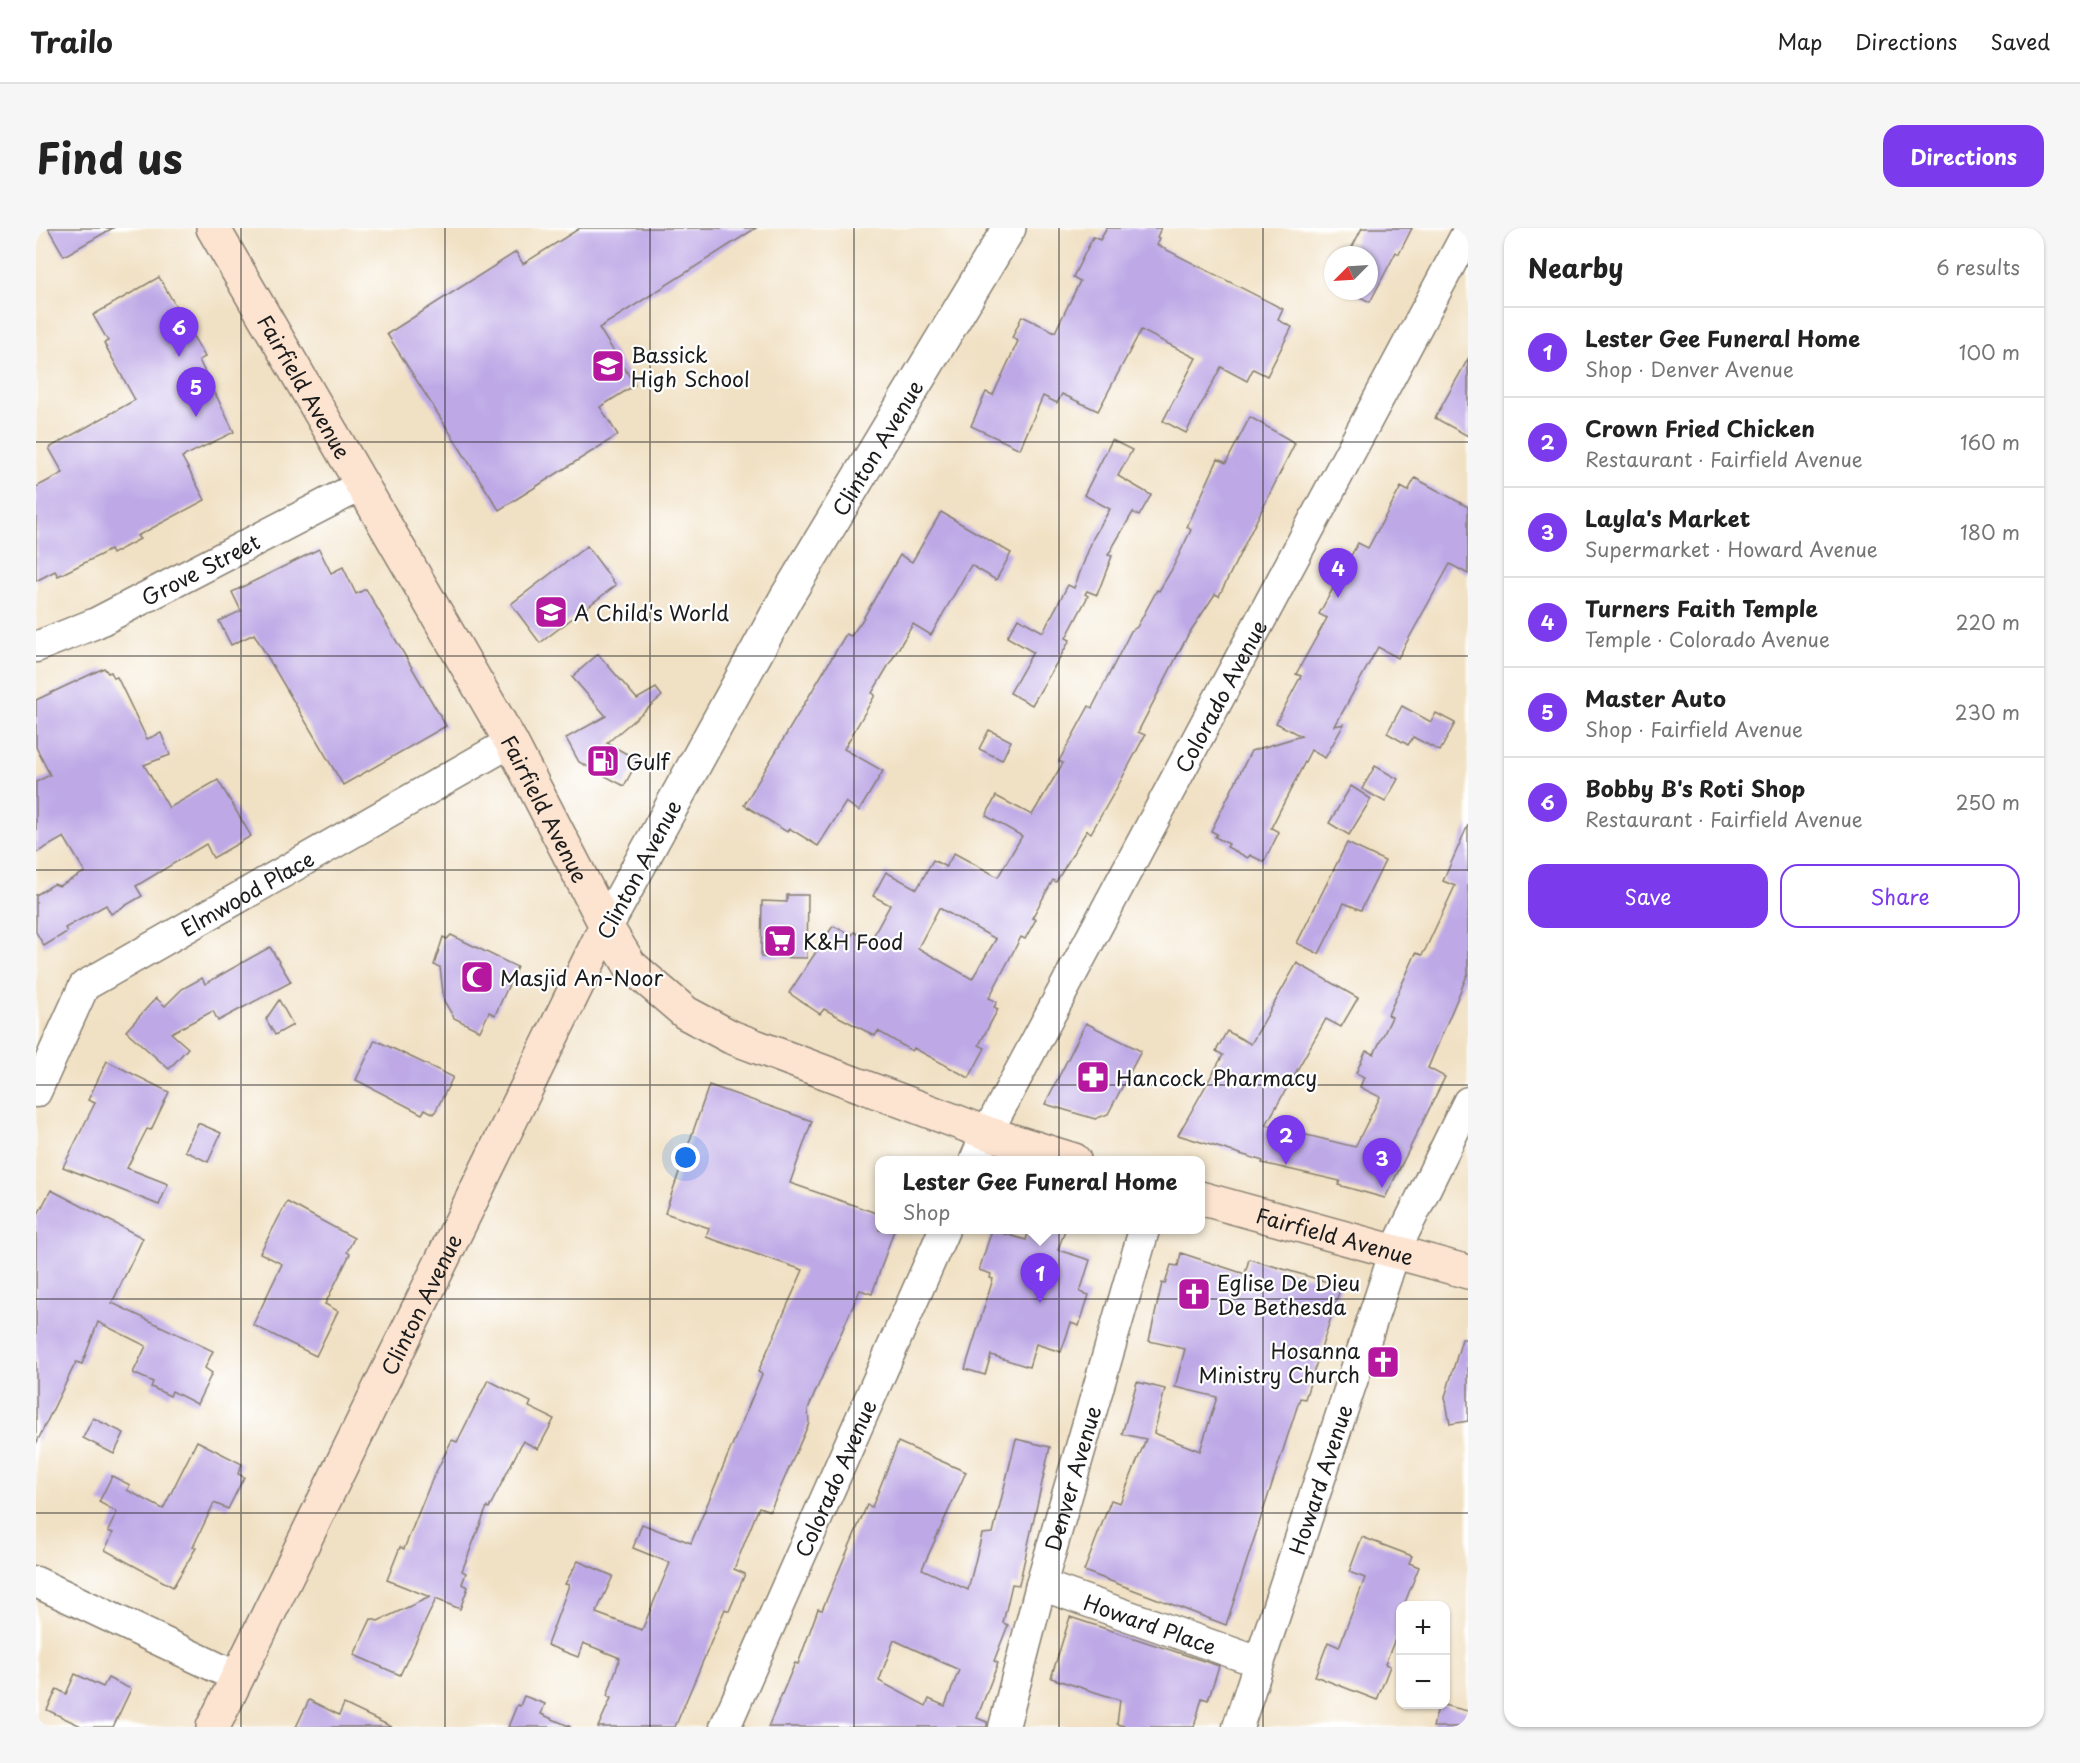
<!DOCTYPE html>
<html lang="en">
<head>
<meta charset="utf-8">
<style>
	body { margin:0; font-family:"Playpen Sans",sans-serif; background:#f6f6f6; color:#222 }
	.controls { position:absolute; right:18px; bottom:18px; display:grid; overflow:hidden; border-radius:12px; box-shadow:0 2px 4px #0004 }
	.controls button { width:54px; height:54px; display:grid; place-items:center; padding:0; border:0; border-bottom:2px solid #e0e0e0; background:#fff; color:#222; font:30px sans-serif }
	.compass { position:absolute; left:1288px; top:18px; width:54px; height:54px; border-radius:50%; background:#fff; box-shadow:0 2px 4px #0004; rotate:246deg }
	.you { position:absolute; left:650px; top:930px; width:21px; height:21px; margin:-15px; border:4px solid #fff; border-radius:50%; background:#1a73e8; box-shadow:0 0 0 9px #1a73e833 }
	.badge { display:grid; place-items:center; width:39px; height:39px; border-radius:50%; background:#7c3aed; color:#fff; font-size:20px; font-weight:700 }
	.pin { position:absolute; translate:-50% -50px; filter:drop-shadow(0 2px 3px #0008) }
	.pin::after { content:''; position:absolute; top:32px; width:21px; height:18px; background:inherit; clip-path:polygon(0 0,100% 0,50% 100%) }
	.popup { position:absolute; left:839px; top:928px; width:330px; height:78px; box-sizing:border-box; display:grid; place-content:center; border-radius:12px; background:#fff; filter:drop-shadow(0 2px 4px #0005); font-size:20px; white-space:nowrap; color:#767676 }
	.popup b { font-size:22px; color:#222 }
	.popup::after { content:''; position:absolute; left:50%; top:100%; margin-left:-12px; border:12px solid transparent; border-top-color:#fff }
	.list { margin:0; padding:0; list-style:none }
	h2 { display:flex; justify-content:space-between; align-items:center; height:78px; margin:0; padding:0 24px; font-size:26px }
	h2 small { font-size:20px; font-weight:400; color:#767676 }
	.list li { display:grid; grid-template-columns:39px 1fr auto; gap:18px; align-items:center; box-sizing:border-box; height:90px; padding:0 24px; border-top:2px solid #e0e0e0 }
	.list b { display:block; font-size:22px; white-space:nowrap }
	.list p { margin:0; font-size:20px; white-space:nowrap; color:#767676 }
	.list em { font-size:20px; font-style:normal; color:#767676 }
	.actions { display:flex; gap:12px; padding:18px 24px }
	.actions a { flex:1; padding:14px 0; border:2px solid #7c3aed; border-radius:18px; text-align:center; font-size:21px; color:#7c3aed }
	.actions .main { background:#7c3aed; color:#fff }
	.map { position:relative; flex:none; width:1432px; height:1499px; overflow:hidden; border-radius:18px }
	header { display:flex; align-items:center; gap:36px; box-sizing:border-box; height:84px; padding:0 30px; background:#fff; border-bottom:2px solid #e0e0e0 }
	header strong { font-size:28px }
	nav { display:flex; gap:33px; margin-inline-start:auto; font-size:21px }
	.intro { display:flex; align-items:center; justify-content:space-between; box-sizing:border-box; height:144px; padding:0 36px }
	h1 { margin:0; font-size:42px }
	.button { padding:15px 27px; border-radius:18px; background:#7c3aed; color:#fff; font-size:21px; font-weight:700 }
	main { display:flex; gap:36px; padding:0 36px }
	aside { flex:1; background:#fff; border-radius:18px; box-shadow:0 2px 4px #0004 }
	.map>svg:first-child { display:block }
	.building { fill:#bea9e6; fill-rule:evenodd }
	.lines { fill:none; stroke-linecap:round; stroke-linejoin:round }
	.minor-casing { stroke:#867e70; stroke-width:33 }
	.tertiary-casing { stroke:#867e70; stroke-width:36 }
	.secondary-casing { stroke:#867e70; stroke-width:36 }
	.minor { stroke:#fff; stroke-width:30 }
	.tertiary { stroke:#fff; stroke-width:33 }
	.secondary { stroke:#fde4d1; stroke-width:33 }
	.grid { fill:none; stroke:#1c1c1c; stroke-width:1.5; stroke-opacity:0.55 }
	.labels { text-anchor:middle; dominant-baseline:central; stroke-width:4.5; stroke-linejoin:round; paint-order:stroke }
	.poi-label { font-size:21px; fill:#1c1c1c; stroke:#fff; text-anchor:start }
	.street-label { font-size:21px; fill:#1c1c1c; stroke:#fff }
</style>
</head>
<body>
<header>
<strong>Trailo</strong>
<nav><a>Map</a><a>Directions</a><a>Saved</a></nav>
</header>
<div class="intro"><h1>Find us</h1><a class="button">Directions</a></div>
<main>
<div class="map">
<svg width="1432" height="1499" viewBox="0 0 1432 1499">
	<rect width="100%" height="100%" fill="#fff"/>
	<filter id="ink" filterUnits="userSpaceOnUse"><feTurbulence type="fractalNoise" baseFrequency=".0167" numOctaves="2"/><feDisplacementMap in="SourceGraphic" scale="12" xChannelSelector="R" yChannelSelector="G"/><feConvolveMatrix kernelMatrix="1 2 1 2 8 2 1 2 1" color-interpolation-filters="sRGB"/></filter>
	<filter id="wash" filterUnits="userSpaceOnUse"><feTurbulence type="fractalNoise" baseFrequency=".008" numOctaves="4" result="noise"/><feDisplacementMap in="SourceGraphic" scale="24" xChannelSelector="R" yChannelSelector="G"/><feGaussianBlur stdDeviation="1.35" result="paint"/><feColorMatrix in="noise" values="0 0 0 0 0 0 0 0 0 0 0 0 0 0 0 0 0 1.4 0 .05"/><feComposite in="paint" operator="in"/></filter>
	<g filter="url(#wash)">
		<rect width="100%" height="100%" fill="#f1e1c4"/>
		<g id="blocks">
			<!-- building -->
			<g class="building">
				<polygon points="12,0 77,0 28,28"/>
				<polygon points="544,0 720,0 563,100 599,157 564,179 582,207 463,282 351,106 480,24 487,36"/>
				<polygon points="1071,0 1125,0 1121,9 1124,10 1121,17 1247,81 1242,92 1256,99 1231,148 1217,141 1211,153 1185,139 1150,205 1127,193 1160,130 1105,102 1062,183 1026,166 1021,175 1007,168 984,221 935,198 950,164 957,167 982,113 976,110 986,88 1019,104 1044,53 1037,49 1057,9 1064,12"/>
				<polygon points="1326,0 1376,0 1363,26 1360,24 1334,74 1312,63 1333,63 1333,27 1312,27"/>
				<polygon points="123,49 169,129 163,132 198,204 146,229 169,272 101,308 104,311 76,326 74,322 22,348 19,343 0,353 0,259 27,245 13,220 99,172 68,115 72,113 57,87"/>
				<polygon points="1432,131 1432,208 1399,190"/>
				<path d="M1214,189L1259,215L1183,368L1179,366L1152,407L1102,504L1109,507L1083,556L1055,605L1051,602L1020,654L1017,652L996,690L1000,691L989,711L985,709L967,743L953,770L961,774L958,779L962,781L943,817L949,820L933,850L878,820L876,823L842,803L839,808L788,781L784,786L753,765L797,698L816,707L818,704L834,714L854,677L837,668L850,644L881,661L897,632L910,639L918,625L962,649L986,608L950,588L960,568L996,587L1027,535L1023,533L1053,478L1056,480L1095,403L1101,399L1121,362L1123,363L1135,343L1155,302L1151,299L1182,231L1190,235ZM903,680L960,711L936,751L882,720Z"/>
				<polygon points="1076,212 1096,222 1082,248 1115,267 1103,288 1097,284 1072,327 1076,328 1061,367 1051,363 1049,366 1052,368 1030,410 1034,412 996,477 974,465 997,424 971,409 982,390 1007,404 1032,357 1038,360 1057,310 1074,281 1048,267"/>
				<polygon points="1379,250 1432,279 1432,346 1414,336 1362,430 1342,419 1299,498 1308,496 1289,530 1275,522 1235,600 1243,604 1228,634 1214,627 1212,630 1191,619 1193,616 1179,609 1181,606 1175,603 1215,523 1265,508 1240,495 1265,448 1260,446 1291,390 1283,386 1322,315 1332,320 1365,259 1372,263"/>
				<polygon points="905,284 975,325 960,352 935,337 895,407 877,396 836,465 839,467 808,521 847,543 823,583 810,574 782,618 753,600 751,604 708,577 810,406 815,408 825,394 864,327 876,334"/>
				<polygon points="551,318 580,357 504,415 475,376"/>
				<polygon points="283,321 295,345 307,339 320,366 330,361 410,498 307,557 218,406 195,417 183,393 205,383 196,364"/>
				<polygon points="562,426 601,471 620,460 626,468 571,515 602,532 588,558 543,534 530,510 570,488 536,449"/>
				<polygon points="68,440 72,445 75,444 78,450 81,449 111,511 125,505 134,527 108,537 133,580 182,552 215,608 177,630 170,616 100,658 106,668 75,686 70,677 29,700 31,704 8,718 0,704 0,667 18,656 23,658 49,644 28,609 0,625 0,554 14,547 0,519 0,472"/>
				<polygon points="1366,478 1395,494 1400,485 1419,495 1404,523 1377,509 1372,517 1351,505"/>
				<polygon points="953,502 975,513 966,532 943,521"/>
				<polygon points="1339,538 1362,551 1349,574 1326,561"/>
				<polygon points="1315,558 1335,571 1313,607 1293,595"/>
				<polygon points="1432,597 1432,745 1392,840 1409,849 1349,970 1302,957 1304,953 1226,935 1227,933 1142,907 1187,827 1180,823 1191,803 1215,816 1261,735 1322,770 1305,799 1290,791 1230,897 1319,919 1344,869 1324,859 1328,849 1320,845 1330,823 1338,826 1356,789 1352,787 1380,725 1386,727 1390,720 1419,658 1407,653"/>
				<polygon points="1311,615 1349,633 1325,682 1308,675 1283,726 1261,715"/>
				<polygon points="751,667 772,667 771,730 725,729 726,673 751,674"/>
				<polygon points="415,707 481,739 459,787 453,784 444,803 418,790 408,773 404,739 398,737 407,709 411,711"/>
				<polygon points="234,719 255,754 182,793 177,783 135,805 152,820 133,841 90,803 120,770 129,778 146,761 166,750 169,756"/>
				<polygon points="243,772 257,797 239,807 230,791"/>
				<polygon points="1050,795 1105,823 1072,886 1059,891 1009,876"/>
				<polygon points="339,812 417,849 398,886 389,881 386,886 320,852"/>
				<polygon points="71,833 133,864 115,902 111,901 91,940 132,956 123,977 27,939 59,875 52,872"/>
				<polygon points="673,857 776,893 754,955 843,986 843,1002 858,1002 836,1066 824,1062 772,1181 773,1195 734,1283 723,1279 698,1341 709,1346 693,1383 689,1381 639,1499 562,1499 575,1470 571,1468 584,1430 547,1415 542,1429 511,1417 533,1357 529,1356 542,1333 577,1348 560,1385 606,1402 634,1335 597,1320 606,1296 655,1315 726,1146 722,1144 767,1042 670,1009 673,1000 629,985"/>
				<polygon points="162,895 185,905 172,934 149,923"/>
				<polygon points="15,962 107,1010 76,1075 177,1123 169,1140 176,1145 161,1176 136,1163 134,1168 115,1159 117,1154 97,1145 110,1118 62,1094 46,1136 40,1134 0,1216 0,990"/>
				<polygon points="251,974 318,1010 311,1024 314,1026 289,1076 302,1083 280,1128 217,1097 246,1036 224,1025"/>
				<polygon points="956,1002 990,1012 993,1002 1029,1002 1022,1022 1054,1032 1044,1064 1053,1067 1043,1098 1035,1095 1025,1124 1000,1116 993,1139 955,1127 949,1147 929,1141 957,1051 954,1050 955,1046 943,1042"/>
				<polygon points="1145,1025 1209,1046 1213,1031 1305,1058 1269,1171 1264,1170 1190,1397 1048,1343 1075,1272 1084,1275 1110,1211 1086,1206 1101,1154 1129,1161 1118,1205 1164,1223 1181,1169 1139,1159 1149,1121 1113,1113 1126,1055 1129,1056 1135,1037 1142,1038"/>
				<polygon points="1426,1111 1432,1111 1432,1193 1414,1196 1409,1169"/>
				<polygon points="452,1152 495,1174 493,1179 518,1191 502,1221 487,1213 453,1280 451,1279 426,1343 430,1345 426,1356 432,1359 424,1381 400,1371 364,1447 318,1427 335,1391 342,1393 394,1369 351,1352 364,1319 368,1321 395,1254 416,1212 421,1214"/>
				<polygon points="57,1190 88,1205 78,1226 47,1210"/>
				<path d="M980,1211L1014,1219L983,1357L976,1356L967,1395L972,1397L958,1433L962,1435L941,1490L951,1494V1499H732L759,1435L762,1436L782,1381L786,1382L831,1277L836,1279L862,1214L930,1244L886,1341L932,1362L946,1306L957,1305ZM858,1412L923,1442L909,1478L893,1471L890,1478L843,1453Z"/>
				<polygon points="161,1213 206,1236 202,1246 208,1249 192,1281 178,1275 157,1319 160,1320 137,1359 69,1322 77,1305 72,1303 81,1284 63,1274 76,1248 94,1257 91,1262 127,1281"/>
				<polygon points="1326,1309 1376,1328 1373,1335 1383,1339 1368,1377 1365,1377 1365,1396 1349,1436 1354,1438 1341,1472 1279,1448 1292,1414 1303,1419 1329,1350 1313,1344"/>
				<polygon points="1034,1389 1183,1438 1172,1472 1166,1470 1158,1499 1091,1499 1081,1496 1084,1472 1015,1450"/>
				<polygon points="39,1446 67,1459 72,1450 95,1461 77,1499 47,1499 11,1482 21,1461 30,1466"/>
				<polygon points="488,1468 509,1476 505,1486 535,1499 472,1499 481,1477 484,1478"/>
				<polygon points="273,1472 303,1487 308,1476 356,1499 260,1499"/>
				<polygon points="1403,1476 1432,1483 1432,1499 1397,1499"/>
			</g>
		</g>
	</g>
	<g filter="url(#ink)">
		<use href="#blocks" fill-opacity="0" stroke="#867e70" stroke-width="1.5"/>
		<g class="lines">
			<!-- minor casing -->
			<g class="minor-casing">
				<g id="minor">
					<path id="s1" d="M0,419L60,395L326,257"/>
					<path id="s2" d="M0,864L48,758L475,514"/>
					<path id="s3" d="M939,932L951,905L1432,3"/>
					<polyline points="0,1354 201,1449"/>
					<path id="s4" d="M1005,1357L1223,1434"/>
					<path id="s5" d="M689,1499L908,1002"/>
					<path id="s6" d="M968,1499L1005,1357L1108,1002"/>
					<path id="s7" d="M1202,1499L1359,1023L1432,874"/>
				</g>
			</g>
			<!-- tertiary casing -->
			<g class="tertiary-casing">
				<g id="tertiary">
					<path id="s8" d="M570,698L750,370L973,0"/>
				</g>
			</g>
			<!-- secondary casing -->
			<g class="secondary-casing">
				<g id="secondary">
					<path id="s9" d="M177,0L475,514L570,698L594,737L650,785L695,809L951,905L1038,932"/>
					<path id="s10" d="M1164,970L1432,1044"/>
					<path id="s11" d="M177,1499L570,698"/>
				</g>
			</g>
			<!-- minor -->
			<use href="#minor" class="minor"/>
			<!-- tertiary -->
			<use href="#tertiary" class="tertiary"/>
			<!-- secondary -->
			<use href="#secondary" class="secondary"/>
		</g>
	</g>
	<!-- grid -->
	<path class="grid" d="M205,0V1499M409,0V1499M614,0V1499M818,0V1499M1023,0V1499M1227,0V1499M0,214H1432M0,428H1432M0,642H1432M0,857H1432M0,1071H1432M0,1285H1432"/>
	<!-- icons -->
	<defs>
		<g id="school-square" transform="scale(1.725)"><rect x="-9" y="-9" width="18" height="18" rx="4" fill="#b5179e" stroke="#fff"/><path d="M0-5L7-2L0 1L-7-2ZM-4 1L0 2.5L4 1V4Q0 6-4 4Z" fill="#fff"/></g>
		<g id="fuel-square" transform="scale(1.725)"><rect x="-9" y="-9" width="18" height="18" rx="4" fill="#b5179e" stroke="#fff"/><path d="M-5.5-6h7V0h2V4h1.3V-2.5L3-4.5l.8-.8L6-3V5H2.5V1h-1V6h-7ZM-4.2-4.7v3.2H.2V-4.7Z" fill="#fff"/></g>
		<g id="supermarket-square" transform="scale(1.725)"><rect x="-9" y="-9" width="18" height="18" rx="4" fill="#b5179e" stroke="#fff"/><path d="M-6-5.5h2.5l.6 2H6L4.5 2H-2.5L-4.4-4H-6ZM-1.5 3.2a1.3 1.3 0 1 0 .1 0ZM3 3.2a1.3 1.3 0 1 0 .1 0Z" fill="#fff"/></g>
		<g id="mosque-square" transform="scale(1.725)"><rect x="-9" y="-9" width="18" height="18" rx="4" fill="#b5179e" stroke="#fff"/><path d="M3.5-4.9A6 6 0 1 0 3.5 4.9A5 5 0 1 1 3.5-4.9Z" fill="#fff"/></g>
		<g id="pharmacy-square" transform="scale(1.725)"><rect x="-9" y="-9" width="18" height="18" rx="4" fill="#b5179e" stroke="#fff"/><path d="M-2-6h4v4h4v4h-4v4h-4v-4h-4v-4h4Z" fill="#fff"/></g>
		<g id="church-square" transform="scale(1.725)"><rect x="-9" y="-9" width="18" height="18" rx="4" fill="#b5179e" stroke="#fff"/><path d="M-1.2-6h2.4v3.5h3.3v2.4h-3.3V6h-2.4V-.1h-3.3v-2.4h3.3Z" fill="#fff"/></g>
	</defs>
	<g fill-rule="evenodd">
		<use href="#school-square" x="572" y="138"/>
		<use href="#school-square" x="515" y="384"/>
		<use href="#fuel-square" x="567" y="533"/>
		<use href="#supermarket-square" x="744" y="713"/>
		<use href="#mosque-square" x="441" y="749"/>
		<use href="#pharmacy-square" x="1057" y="849"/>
		<use href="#church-square" x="1158" y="1066"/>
		<use href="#church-square" x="1347" y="1134"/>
	</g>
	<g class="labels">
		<!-- poi labels -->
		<g class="poi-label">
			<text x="595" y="126">Bassick<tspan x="595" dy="24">High School</tspan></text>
			<text x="538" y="384">A Child's World</text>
			<text x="590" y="533">Gulf</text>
			<text x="767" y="713">K&amp;H Food</text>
			<text x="464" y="749">Masjid An-Noor</text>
			<text x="1080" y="849">Hancock Pharmacy</text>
			<text x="1181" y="1054">Eglise De Dieu<tspan x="1181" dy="24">De Bethesda</tspan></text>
			<text x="1324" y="1122" text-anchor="end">Hosanna<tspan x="1324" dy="24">Ministry Church</tspan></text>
		</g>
		<!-- street labels -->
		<g class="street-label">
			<text stroke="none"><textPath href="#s9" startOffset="183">Fairfield Avenue</textPath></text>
			<text stroke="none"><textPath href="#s8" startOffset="550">Clinton Avenue</textPath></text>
			<text stroke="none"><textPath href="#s1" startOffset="182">Grove Street</textPath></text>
			<text stroke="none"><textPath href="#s3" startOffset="525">Colorado Avenue</textPath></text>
			<text stroke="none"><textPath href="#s9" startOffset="669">Fairfield Avenue</textPath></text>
			<text transform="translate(602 641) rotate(-62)">Clinton Avenue</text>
			<text stroke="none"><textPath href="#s2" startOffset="304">Elmwood Place</textPath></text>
			<text stroke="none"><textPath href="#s10" startOffset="140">Fairfield Avenue</textPath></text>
			<text stroke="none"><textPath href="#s11" startOffset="471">Clinton Avenue</textPath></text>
			<text stroke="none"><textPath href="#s5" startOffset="272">Colorado Avenue</textPath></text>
			<text stroke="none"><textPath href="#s6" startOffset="258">Denver Avenue</textPath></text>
			<text stroke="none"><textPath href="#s7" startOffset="261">Howard Avenue</textPath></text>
			<text stroke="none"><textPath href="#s4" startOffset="116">Howard Place</textPath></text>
		</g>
	</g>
</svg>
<div class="controls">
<button>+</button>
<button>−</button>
</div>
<svg class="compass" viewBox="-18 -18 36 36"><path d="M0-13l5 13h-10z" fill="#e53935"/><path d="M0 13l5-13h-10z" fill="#767676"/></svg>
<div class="you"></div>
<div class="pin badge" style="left:1004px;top:1075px">1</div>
<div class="popup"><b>Lester Gee Funeral Home</b>Shop</div>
<div class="pin badge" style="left:1250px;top:937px">2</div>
<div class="pin badge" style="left:1346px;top:960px">3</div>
<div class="pin badge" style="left:1302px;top:370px">4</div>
<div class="pin badge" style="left:160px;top:189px">5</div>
<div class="pin badge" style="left:143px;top:129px">6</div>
</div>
<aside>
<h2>Nearby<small>6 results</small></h2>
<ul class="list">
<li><span class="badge">1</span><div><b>Lester Gee Funeral Home</b><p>Shop · Denver Avenue</p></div><em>100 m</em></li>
<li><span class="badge">2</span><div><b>Crown Fried Chicken</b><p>Restaurant · Fairfield Avenue</p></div><em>160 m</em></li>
<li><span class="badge">3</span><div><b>Layla's Market</b><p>Supermarket · Howard Avenue</p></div><em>180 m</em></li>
<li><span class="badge">4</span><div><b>Turners Faith Temple</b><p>Temple · Colorado Avenue</p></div><em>220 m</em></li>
<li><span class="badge">5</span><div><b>Master Auto</b><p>Shop · Fairfield Avenue</p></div><em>230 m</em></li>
<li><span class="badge">6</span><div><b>Bobby B's Roti Shop</b><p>Restaurant · Fairfield Avenue</p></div><em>250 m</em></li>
</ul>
<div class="actions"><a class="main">Save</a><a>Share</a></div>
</aside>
</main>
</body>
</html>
